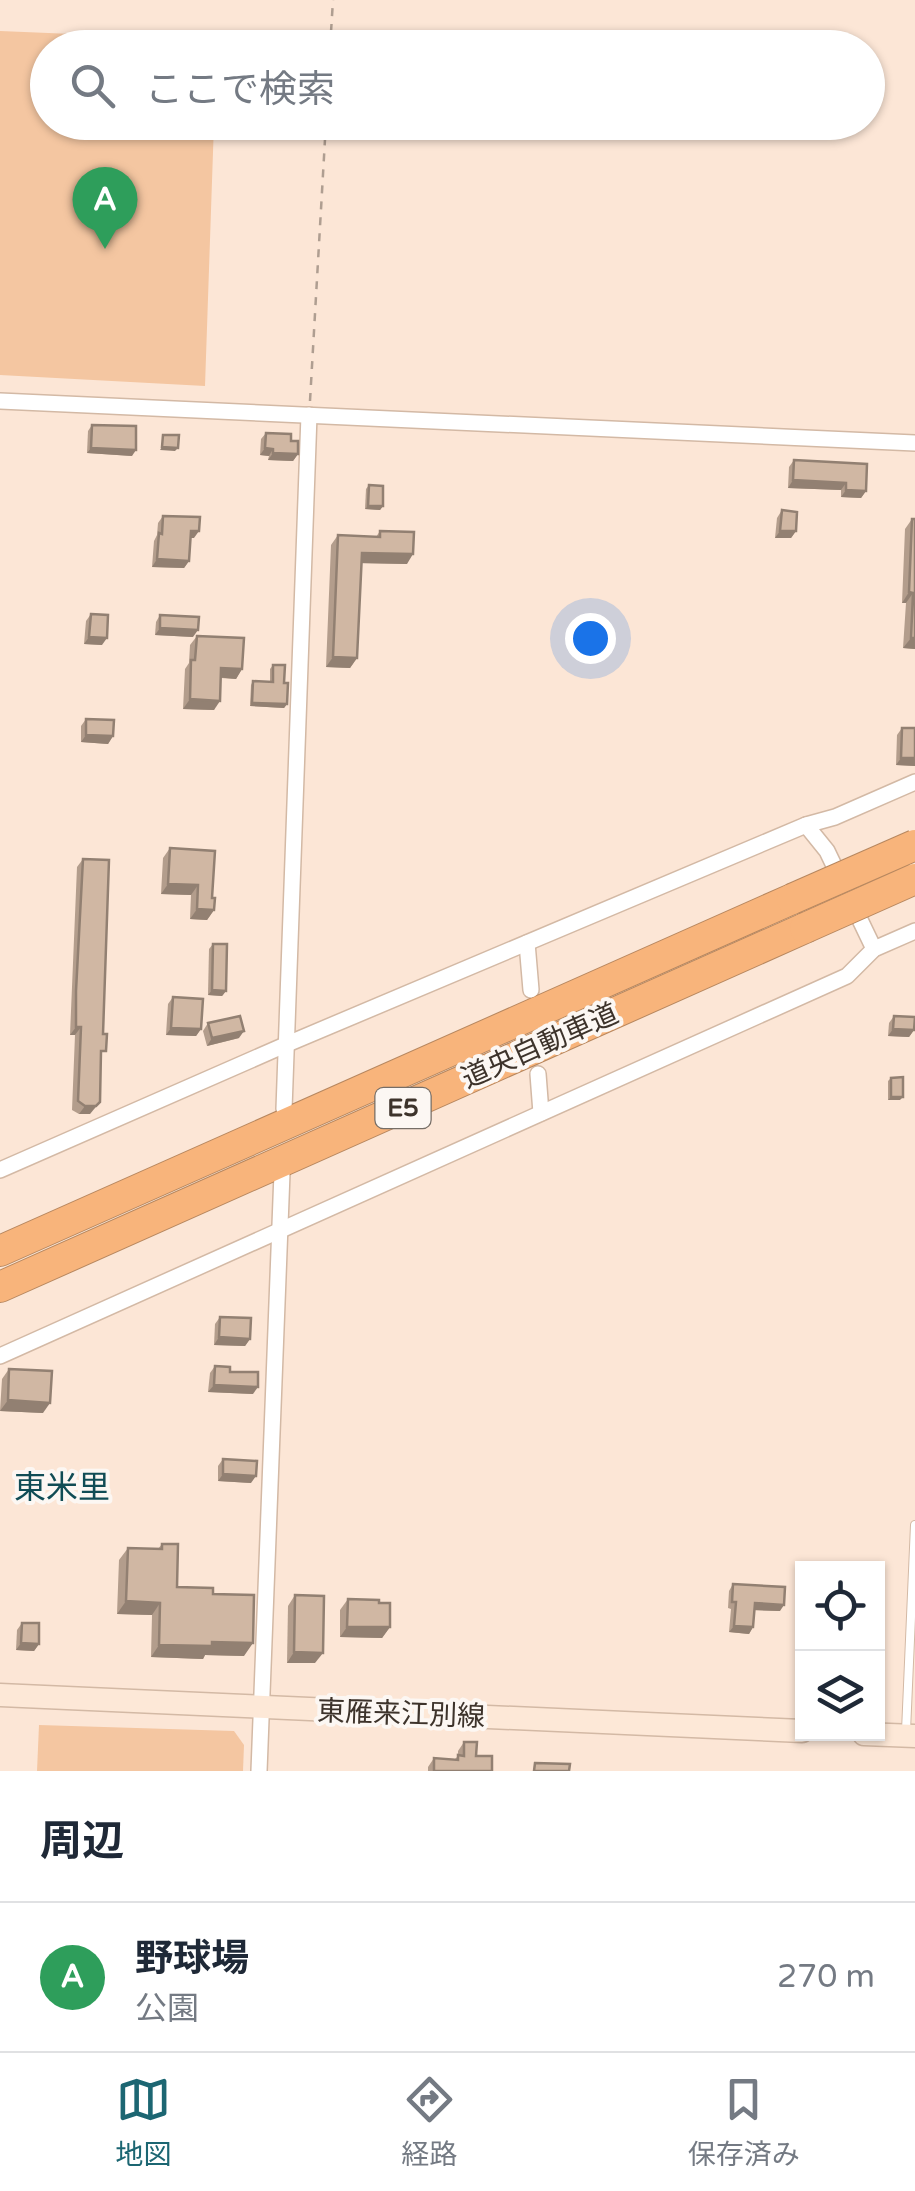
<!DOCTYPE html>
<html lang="ja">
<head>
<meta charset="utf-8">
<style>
	body { margin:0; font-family:"Varela Round","Noto Sans JP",sans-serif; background:#f6f6f7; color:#1f2937 }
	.controls { position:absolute; right:30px; bottom:30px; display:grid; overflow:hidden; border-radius:0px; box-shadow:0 2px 8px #0004 }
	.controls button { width:90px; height:90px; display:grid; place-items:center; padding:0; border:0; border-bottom:2px solid #e0e1e3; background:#fff; color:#1f2937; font:50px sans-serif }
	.you { position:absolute; left:590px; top:638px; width:35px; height:35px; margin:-25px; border:8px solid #fff; border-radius:50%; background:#1a73e8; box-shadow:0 0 0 15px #1a73e833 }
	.badge { display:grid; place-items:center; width:65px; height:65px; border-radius:50%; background:#1c6672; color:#fff; font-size:32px; font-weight:700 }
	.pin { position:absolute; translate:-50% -82px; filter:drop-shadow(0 2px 5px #0008) }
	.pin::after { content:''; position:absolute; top:52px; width:35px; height:30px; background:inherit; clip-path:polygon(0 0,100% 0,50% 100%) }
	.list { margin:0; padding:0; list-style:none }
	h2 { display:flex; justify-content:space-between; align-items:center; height:130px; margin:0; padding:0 40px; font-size:42px }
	h2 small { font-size:32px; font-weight:400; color:#747a83 }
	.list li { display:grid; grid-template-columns:65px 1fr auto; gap:30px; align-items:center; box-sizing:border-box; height:150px; padding:0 40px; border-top:2px solid #e0e1e3 }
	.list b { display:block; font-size:38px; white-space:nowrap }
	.list p { margin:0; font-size:32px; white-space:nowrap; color:#747a83 }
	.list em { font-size:32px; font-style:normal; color:#747a83 }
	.icon { flex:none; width:55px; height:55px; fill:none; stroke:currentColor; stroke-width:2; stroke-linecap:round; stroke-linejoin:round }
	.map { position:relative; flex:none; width:915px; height:1771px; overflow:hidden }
	.search { position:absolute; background:#fff; box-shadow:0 2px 8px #0004; left:30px; right:30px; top:30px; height:110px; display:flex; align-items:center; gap:25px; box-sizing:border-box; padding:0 35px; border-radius:55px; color:#747a83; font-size:38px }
	.sheet { height:280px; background:#fff }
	nav { display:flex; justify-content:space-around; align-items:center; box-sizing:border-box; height:140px; border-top:2px solid #e0e1e3; background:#fff; font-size:28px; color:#747a83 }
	nav a { display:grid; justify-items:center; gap:5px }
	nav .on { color:#1c6672 }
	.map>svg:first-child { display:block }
	.green { fill:#f4c6a1 }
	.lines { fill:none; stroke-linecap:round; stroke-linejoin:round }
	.service-casing { stroke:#d3b9a5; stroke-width:10 }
	.minor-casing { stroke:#d3b9a5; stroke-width:18 }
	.secondary-casing { stroke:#d3b9a5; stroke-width:25 }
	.motorway-casing { stroke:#b7875f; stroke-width:32 }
	.path { stroke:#af9e91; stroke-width:2.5; stroke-dasharray:8 8; stroke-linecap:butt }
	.service { stroke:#fff; stroke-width:8 }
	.minor { stroke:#fff; stroke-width:15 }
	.secondary { stroke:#fde8d7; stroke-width:22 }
	.motorway { stroke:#f8b47b; stroke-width:30 }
	.motorway-bridge-casing { stroke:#b7875f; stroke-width:32; stroke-linecap:butt }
	.motorway-bridge { stroke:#f8b47b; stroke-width:30 }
	.wall { fill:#b39d8c }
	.shaded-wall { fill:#928072 }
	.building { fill:#d0b7a3; stroke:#928072; stroke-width:2.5 }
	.labels { text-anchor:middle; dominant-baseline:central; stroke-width:8; stroke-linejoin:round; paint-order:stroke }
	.shield { fill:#fcf7f3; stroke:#766e67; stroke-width:2.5 }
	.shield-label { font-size:25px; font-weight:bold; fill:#3d332b }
	.street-label { font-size:28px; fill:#3d332b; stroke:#fcf7f3 }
	.quarter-label { font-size:32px; fill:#104c55; stroke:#fcf7f3 }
</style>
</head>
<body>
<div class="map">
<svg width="915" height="1771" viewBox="0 0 915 1771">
	<rect width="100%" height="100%" fill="#fce6d6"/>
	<!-- green -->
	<g class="green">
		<polygon points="0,31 217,40 217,48 48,48 48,122 214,123 205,386 0,375"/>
		<polygon points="39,1725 234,1731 244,1745 243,1771 37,1771"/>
	</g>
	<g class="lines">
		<!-- service casing -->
		<g class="service-casing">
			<polyline id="service" points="906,1731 915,1525"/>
		</g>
		<!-- minor casing -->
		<g class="minor-casing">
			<g id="minor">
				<polyline points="0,401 915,443"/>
				<polyline points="806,825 827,851 874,949"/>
				<polyline points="527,943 531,990"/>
				<polyline points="538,1074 541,1113"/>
				<polyline points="284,1109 309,415"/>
				<polyline points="0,1170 285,1045 806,825 835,817 915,782"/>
				<polyline points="0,1356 847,976 874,949 915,931"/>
				<polyline points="259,1771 282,1173"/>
			</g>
		</g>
		<!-- secondary casing -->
		<g class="secondary-casing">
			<g id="secondary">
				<polyline points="0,1695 802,1731"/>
				<polyline points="864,1734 915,1736"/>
			</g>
		</g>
		<!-- motorway casing -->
		<g class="motorway-casing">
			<g id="motorway">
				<polyline points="0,1251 792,899"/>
				<polyline points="0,1287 805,928"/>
			</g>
		</g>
		<!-- path -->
		<g class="path">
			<polyline points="330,48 333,0"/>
			<polyline points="310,401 326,122"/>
		</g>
		<!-- service -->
		<use href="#service" class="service"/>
		<!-- minor -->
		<use href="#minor" class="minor"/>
		<!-- secondary -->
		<use href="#secondary" class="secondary"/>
		<!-- motorway -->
		<use href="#motorway" class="motorway"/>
		<!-- motorway-bridge casing -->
		<g class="motorway-bridge-casing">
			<g id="motorway-bridge">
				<polyline points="792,899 915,845"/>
				<polyline points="805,928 915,879"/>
			</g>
		</g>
		<!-- motorway-bridge -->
		<use href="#motorway-bridge" class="motorway-bridge"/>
	</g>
	<!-- wall -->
	<g class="wall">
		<polygon points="92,425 132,456 87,453 88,431"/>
		<polygon points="266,433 291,441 298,454 293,461 268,460 269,456 260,455 261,439"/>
		<polygon points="794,460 866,491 861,498 841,497 841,490 788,488 789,467"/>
		<polygon points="369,485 383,506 380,510 365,509 366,489"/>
		<polygon points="782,510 796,531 791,538 775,538 777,518"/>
		<polygon points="163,516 194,538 191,538 189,561 184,568 152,567 154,541 157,535 158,523"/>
		<polygon points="912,519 915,519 915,649 903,648 906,603 902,603 905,529"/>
		<polygon points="380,531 407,564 361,563 357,658 350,668 326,667 331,545 338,535 376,537"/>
		<polygon points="91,614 102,645 84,644 86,621"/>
		<polygon points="160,615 193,637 155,635 156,622"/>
		<polygon points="197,636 242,669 236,679 221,678 214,710 183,709 185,669 189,663 190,645"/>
		<polygon points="273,665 284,683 287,704 284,708 250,706 251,685 253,681 270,682 270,669"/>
		<polygon points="86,719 113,736 108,744 81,742 81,726"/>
		<polygon points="902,728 915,728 915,766 896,765 897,735"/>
		<polygon points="170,848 212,898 214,910 207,920 190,919 191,895 161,894 163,858"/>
		<polygon points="83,859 101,1059 90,1114 79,1114 72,1110 75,1035 70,1035 77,867"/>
		<polygon points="213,944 226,991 222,996 208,995 209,949"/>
		<polygon points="173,997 201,1029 196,1036 166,1035 168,1004"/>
		<polygon points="894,1016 914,1030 909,1037 888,1036 889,1023"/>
		<polygon points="208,1023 239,1038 207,1046 203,1031"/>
		<polygon points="891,1078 900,1100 888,1100 888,1081"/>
		<polygon points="220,1317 250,1339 245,1346 214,1345 215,1324"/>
		<polygon points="215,1366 230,1372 253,1394 208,1392 210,1373"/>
		<polygon points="9,1369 43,1413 0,1411 2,1379"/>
		<polygon points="223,1459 251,1483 218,1481 218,1466"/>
		<polygon points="162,1544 177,1587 213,1594 244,1656 205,1655 203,1659 151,1657 152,1615 117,1614 119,1560 128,1548 158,1549"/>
		<polygon points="733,1584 780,1611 755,1610 753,1627 749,1634 729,1632 731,1609 728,1608 729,1591"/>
		<polygon points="295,1595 315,1663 287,1663 288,1606"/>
		<polygon points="348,1599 379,1603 390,1627 382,1638 340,1637 340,1610"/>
		<polygon points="22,1623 39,1644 34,1651 16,1650 17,1630"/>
		<polygon points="464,1742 492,1771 428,1771 428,1767 434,1758 455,1759 458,1756 458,1751"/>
	</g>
	<!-- shaded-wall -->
	<g class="shaded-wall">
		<polygon points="162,447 178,448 175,451 160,450"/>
		<polygon points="91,448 136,450 132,456 87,453"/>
		<polygon points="265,448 273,449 269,456 260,455"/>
		<polygon points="273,453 298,454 293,461 268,460"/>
		<polygon points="793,480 846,483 841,490 788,488"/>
		<polygon points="846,490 866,491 861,498 841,497"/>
		<polygon points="368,506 383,506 380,510 365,509"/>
		<polygon points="191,531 199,531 194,538 186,538"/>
		<polygon points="780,531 796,531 791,538 775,538"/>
		<polygon points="362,553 413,554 407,564 355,563"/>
		<polygon points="157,559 189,561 184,568 152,567"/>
		<polygon points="909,592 913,593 906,603 902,603"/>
		<polygon points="160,628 198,630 193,637 155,635"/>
		<polygon points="89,637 107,638 102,645 84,644"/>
		<polygon points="911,638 915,638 915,649 903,648"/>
		<polygon points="333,657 357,658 350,668 326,667"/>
		<polygon points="221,668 242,669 236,679 215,677"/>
		<polygon points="190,699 220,701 214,710 183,709"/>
		<polygon points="252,703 287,704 284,708 250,706"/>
		<polygon points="86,735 113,736 108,744 81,742"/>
		<polygon points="901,758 915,758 915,766 896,765"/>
		<polygon points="168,884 198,885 191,895 161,894"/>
		<polygon points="197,909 214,910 207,920 190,919"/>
		<polygon points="212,990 226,991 222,996 208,995"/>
		<polygon points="76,1027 81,1027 75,1035 70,1035"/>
		<polygon points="171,1028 201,1029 196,1036 166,1035"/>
		<polygon points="893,1029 914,1030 909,1037 888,1036"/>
		<polygon points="244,1031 239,1038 207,1046 212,1038"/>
		<polygon points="891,1097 903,1097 900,1100 888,1100"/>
		<polygon points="100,1102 90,1114 79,1114 85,1106"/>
		<polygon points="219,1337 250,1339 245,1346 214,1345"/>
		<polygon points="214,1385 258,1387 253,1394 208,1392"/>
		<polygon points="8,1400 50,1403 43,1413 0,1411"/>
		<polygon points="223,1474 256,1476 251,1483 218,1481"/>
		<polygon points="126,1601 160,1603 152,1615 117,1614"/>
		<polygon points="755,1603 784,1605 780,1611 751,1610"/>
		<polygon points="734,1626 753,1627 749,1634 729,1632"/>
		<polygon points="347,1627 390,1627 382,1638 340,1637"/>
		<polygon points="212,1642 253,1643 244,1656 205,1655 203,1659 151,1657 159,1645"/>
		<polygon points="21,1643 39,1644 34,1651 16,1650"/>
		<polygon points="294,1652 323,1653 315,1663 287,1663"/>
	</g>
	<!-- building -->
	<g class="building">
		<polygon points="92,425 136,426 136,450 91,448"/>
		<polygon points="266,433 291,434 291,441 298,441 298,454 273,453 273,449 265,448"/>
		<polygon points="163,435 179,435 178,448 162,447"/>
		<polygon points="794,460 867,464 866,491 846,490 846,483 793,480"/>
		<polygon points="369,485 383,486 383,506 368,506"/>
		<polygon points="782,510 797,512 796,531 780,531"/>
		<polygon points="163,516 200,517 199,531 191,531 189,561 157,559 159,533 162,534"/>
		<polygon points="912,519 915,519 915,638 911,638 913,593 909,592"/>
		<polygon points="380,531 414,532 413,554 362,553 357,658 333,657 338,535 380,537"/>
		<polygon points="91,614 108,615 107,638 89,637"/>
		<polygon points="160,615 199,617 198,630 160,628"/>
		<polygon points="197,636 244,638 242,669 221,668 220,701 190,699 191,660 195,660"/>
		<polygon points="273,665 285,665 284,683 288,683 287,704 252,703 253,681 273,682"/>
		<polygon points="86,719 114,720 113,736 86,735"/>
		<polygon points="902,728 915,728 915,758 901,758"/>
		<polygon points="170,848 215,851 212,898 215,898 214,910 197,909 198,885 168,884"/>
		<polygon points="83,859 109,860 103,1034 107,1034 106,1051 101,1051 100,1102 96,1106 85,1106 78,1101 81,1027 76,1027 76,991"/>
		<polygon points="213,944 227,944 226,991 212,990"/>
		<polygon points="173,997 203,999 201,1029 171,1028"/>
		<polygon points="240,1016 244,1031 212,1038 208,1023"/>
		<polygon points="894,1016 915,1017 914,1030 893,1029"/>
		<polygon points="903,1077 903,1097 891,1097 891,1078"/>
		<polygon points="220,1317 251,1318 250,1339 219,1337"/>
		<polygon points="215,1366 230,1367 230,1372 258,1372 258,1387 214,1385"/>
		<polygon points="9,1369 52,1371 50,1403 8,1400"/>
		<polygon points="223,1459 257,1461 256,1476 223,1474"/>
		<polygon points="162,1544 178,1544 177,1587 213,1588 213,1594 254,1595 253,1643 212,1642 212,1646 159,1645 160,1603 126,1601 128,1548 162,1549"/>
		<polygon points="733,1584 785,1587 784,1605 755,1603 753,1627 734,1626 736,1602 732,1602"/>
		<polygon points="295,1595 324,1596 323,1653 294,1652"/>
		<polygon points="348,1599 379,1600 379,1603 390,1603 390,1627 347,1627"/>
		<polygon points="22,1623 39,1623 39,1644 21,1643"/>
		<polygon points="464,1742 477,1742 476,1756 492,1756 492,1771 434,1771 434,1758 458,1760 458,1755 464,1756"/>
		<polygon points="535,1763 570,1764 569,1771 534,1771"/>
	</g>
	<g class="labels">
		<!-- shield labels -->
		<rect class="shield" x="375.5" y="1088" width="55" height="40" rx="8"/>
		<g class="shield-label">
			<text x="403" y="1108">E5</text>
		</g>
		<!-- street labels -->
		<g class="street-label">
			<text transform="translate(540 1046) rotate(-24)">道央自動車道</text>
			<text transform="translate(401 1714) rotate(2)">東雁来江別線</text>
		</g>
		<!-- quarter labels -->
		<g class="quarter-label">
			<text x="62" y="1488">東米里</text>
		</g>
	</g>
</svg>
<div class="controls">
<button><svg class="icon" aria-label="locate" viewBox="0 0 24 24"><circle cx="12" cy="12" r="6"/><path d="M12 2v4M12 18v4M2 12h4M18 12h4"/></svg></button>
<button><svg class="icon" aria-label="layers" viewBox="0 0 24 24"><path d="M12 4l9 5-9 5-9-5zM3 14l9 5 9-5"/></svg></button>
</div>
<div class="you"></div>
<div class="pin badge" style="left:105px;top:249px;background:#2e9e5b">A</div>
<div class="search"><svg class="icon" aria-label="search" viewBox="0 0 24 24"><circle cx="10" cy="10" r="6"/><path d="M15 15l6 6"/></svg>ここで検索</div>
</div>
<section class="sheet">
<h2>周辺<small></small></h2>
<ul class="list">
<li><span class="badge" style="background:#2e9e5b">A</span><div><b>野球場</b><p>公園</p></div><em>270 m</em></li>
</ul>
</section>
<nav>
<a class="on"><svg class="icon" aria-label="map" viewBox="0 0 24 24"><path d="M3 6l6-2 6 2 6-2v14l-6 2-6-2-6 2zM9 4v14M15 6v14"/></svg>地図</a>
<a><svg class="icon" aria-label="directions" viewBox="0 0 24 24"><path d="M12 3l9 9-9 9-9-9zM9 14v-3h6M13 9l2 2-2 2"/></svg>経路</a>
<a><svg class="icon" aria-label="saved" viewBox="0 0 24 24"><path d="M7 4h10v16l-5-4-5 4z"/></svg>保存済み</a>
</nav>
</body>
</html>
